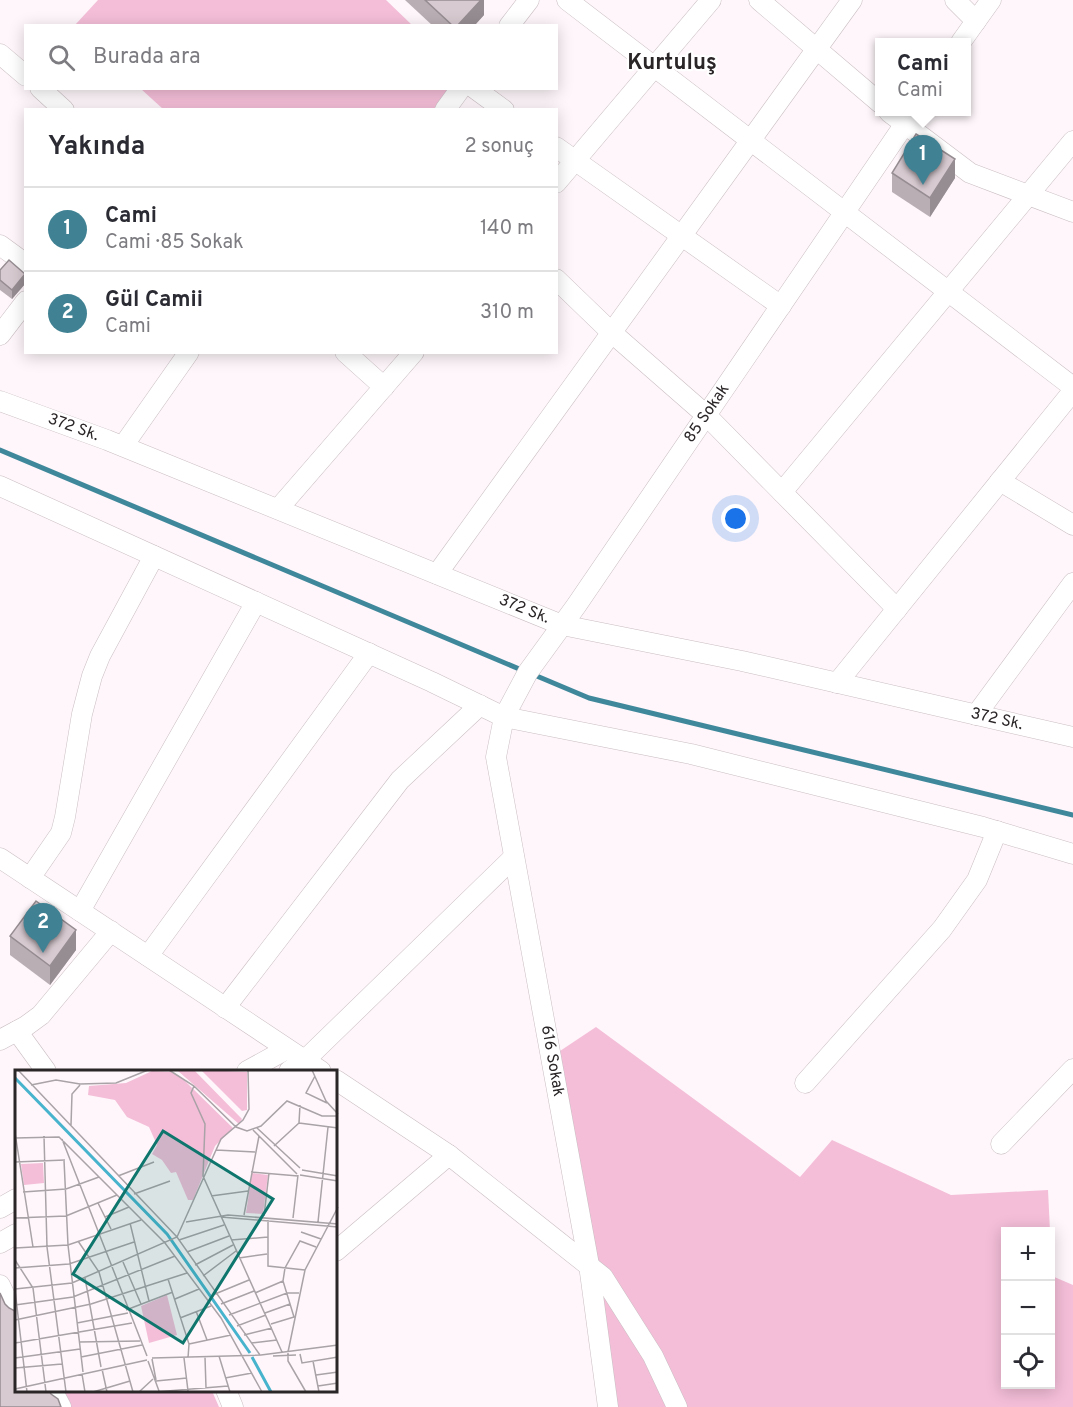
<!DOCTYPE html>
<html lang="tr">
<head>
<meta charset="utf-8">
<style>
	body { margin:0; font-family:Overpass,sans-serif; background:#f2f2f3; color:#2b2b33 }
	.controls { position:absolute; right:18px; bottom:18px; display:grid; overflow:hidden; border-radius:0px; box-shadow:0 3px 15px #0003 }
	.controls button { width:54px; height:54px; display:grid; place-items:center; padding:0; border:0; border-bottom:2px solid #e1e1e2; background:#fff; color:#2b2b33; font:30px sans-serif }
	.you { position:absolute; left:736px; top:519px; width:21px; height:21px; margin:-15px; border:4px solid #fff; border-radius:50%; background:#1a73e8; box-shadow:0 0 0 9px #1a73e833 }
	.badge { display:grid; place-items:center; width:39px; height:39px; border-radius:50%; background:#408293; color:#fff; font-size:20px; font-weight:700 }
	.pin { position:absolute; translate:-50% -50px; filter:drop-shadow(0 2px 3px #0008) }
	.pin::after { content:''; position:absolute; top:32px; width:21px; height:18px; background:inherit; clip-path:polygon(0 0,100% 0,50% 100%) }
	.popup { position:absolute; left:875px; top:38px; width:96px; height:78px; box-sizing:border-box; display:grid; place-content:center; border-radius:0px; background:#fff; filter:drop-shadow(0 2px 4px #0005); font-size:20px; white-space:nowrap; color:#7c7c81 }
	.popup b { font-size:22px; color:#2b2b33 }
	.popup::after { content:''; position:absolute; left:50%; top:100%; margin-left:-12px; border:12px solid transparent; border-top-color:#fff }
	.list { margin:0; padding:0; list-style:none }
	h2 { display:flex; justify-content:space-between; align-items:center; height:78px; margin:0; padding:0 24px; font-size:26px }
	h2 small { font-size:20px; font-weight:400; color:#7c7c81 }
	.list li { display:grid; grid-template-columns:39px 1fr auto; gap:18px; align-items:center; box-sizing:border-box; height:84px; padding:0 24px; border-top:2px solid #e1e1e2 }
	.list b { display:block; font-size:22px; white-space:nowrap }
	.list p { margin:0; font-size:20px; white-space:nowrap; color:#7c7c81 }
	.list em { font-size:20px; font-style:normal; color:#7c7c81 }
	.icon { flex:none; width:33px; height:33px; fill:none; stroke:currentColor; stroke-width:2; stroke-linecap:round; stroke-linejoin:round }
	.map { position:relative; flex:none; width:1073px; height:1407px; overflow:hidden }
	.search { position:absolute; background:#fff; box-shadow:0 3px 15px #0003; left:24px; top:24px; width:534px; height:66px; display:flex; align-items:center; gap:15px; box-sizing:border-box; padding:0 21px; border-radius:0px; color:#7c7c81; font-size:22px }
	.panel { position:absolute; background:#fff; box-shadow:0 3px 15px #0003; left:24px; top:108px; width:534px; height:246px; border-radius:0px }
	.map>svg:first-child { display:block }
	.green { fill:#f4bed8 }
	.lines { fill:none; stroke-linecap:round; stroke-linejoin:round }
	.stream { stroke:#3f889b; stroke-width:5 }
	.minor-casing { stroke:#cabec3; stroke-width:21 }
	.minor { stroke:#fff; stroke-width:20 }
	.wall { fill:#b9aeb3 }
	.shaded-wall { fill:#968d92 }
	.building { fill:#d7cad0; stroke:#968d92; stroke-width:1.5 }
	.labels { text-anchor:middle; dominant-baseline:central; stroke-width:4.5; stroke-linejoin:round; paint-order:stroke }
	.street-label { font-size:16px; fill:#2a2527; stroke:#fff }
	.district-label { font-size:22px; font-weight:bold; fill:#2a2527; stroke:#fff }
	.inset-river { fill:none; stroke:#48b3cd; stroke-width:3 }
	.inset-road { fill:none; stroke:#a9a2a6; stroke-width:1.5 }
	.view { fill:#0f766e; fill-opacity:0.15; stroke:#0f766e; stroke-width:3 }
	.inset-edge { fill:none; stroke:#2a2527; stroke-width:3 }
</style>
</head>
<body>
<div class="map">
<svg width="1073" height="1407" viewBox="0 0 1073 1407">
	<rect width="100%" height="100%" fill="#fef6fa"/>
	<!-- green -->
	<g class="green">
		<polygon points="98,0 386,0 412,25 75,25"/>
		<polygon points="141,89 451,89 436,110 163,109"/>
		<polygon points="596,1027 800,1177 832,1140 951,1195 1048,1190 1050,1231 1006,1232 1006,1384 1050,1384 1051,1244 1052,1276 1073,1285 1073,1407 617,1407 557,1053"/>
		<polygon points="63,1391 212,1391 219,1407 70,1407"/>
	</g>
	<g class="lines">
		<!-- stream -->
		<g class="stream">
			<polyline points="0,450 524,671"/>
			<polyline points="532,674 589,698 1073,815"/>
		</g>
		<!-- minor casing -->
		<g class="minor-casing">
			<g id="minor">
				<polyline points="567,0 1073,387"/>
				<polyline points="759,0 880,103"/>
				<polyline points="955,0 976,21"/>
				<polyline points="509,26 529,0"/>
				<polyline points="961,42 991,0"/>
				<polyline points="0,54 26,76"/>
				<polyline points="40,88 64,110"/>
				<polyline points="474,88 504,110"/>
				<polyline points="445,110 461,88"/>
				<polyline points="889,112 970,173 1073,212"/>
				<polyline points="556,147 781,306"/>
				<polyline points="556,183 711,0"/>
				<polyline points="0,245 26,264"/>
				<polyline points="556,279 611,332 706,415 897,609"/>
				<polyline points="0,335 26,301"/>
				<polyline points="345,352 384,387"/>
				<path id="s1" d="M0,401L107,440L562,625L742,661L1073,737"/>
				<polyline points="123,446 189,352"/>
				<polyline points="1000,481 1073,525"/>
				<polyline points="0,486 432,682 504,717 691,754 983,827 1073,854"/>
				<polyline points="782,492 1073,141"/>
				<polyline points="278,509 414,352"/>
				<polyline points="437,574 852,0"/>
				<polyline points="837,683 1073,391"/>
				<polyline points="976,715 1073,583"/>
				<polyline points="0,858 321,1071"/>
				<polyline points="30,878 61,833 65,817 82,714 92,676 100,656 154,556"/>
				<polyline points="80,911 256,602"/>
				<polyline points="148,956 369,653"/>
				<polyline points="225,1008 400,780 480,705"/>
				<polyline points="17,1031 46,1071"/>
				<polyline points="0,1040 26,1026 41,1015 111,931"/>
				<polyline points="247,1071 287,1049"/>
				<polyline points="289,1071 304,1061 514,857"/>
				<polyline points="336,1080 449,1155 603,1277 653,1356 677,1407"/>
				<polyline points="805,1083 942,929 977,880 997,831"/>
				<polyline points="1001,1144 1073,1069"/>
				<polyline points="0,1208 16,1199"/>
				<polyline points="0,1243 16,1234"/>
				<polyline points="336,1251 449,1155"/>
				<polyline points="0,1285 16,1318"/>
				<polyline points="52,1390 61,1407"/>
				<polyline points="226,1390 233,1407"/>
				<path id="s2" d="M608,1407L589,1265L496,757L504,717L528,672L576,606L913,112"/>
			</g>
		</g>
		<!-- minor -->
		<use href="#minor" class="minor"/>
	</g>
	<!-- wall -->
	<g class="wall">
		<polygon points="405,0 484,0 484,15 474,26 433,26"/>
		<polygon points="892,173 955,178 930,217 892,192"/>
		<polygon points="0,270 25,284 12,299 0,290"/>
		<polygon points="10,936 76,950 50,985 10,955"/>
	</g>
	<!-- shaded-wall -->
	<g class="shaded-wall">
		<polygon points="481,0 484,0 484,15 474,26 457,26"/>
		<polygon points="955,159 955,178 930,217 930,198"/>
		<polygon points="25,274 25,284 12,299 12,290"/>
		<polygon points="76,930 76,950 50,985 50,966"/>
	</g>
	<!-- building -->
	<g class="building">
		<polygon points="425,0 481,0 457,26 453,26"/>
		<polygon points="916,134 955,159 930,198 892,173"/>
		<polygon points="9,260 25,274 12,290 0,280 0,270"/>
		<polygon points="36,901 76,930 50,966 10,936"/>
		<polygon points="0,1293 5,1304 9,1308 15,1311 16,1314 16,1390 49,1390 51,1394 58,1399 61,1407 0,1407"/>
	</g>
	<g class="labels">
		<!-- street labels -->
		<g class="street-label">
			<text stroke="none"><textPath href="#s2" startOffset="1066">85 Sokak</textPath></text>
			<text stroke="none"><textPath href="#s1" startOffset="78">372 Sk.</textPath></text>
			<text stroke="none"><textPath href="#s1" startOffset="564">372 Sk.</textPath></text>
			<text stroke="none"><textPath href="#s1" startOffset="1050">372 Sk.</textPath></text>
			<text transform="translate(552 1061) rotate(80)">616 Sokak</text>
		</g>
		<!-- district labels -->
		<g class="district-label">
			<text x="672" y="63">Kurtuluş</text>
		</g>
	</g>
	<!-- overview -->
	<g transform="translate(15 1070)">
		<rect width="322" height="322" fill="#fef6fa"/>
		<path d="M179,0L227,49L224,54L163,1ZM186,0L232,2V40L227,41ZM137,1L157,2L170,11L218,58L200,76L178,130H173L161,102L156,103L147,90L137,84L142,75L134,57L112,47L100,30L73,25L74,16L111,13ZM28,93L29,113L9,115L6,94ZM237,103L253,105L248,144L231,143ZM152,225L162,265L134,273L126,236Z" fill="#f4bed8"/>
		<path class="inset-river" d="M0,8L152,164L235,283M237,287L256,322"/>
		<path class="inset-road" d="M3,0L162,167L245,285M154,0L179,16L221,57L232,61L246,56L272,31L307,46H323M297,0L311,31L323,44M300,6L291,23L312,33M16,15L41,10L65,14L101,13L133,0M179,16L176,23L190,54L188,106L267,282M284,53L323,58M56,55L57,24L65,15M242,58L285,98M238,60L282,104M0,63L18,177M29,66L32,177L51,322M0,68L44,67L150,173L206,248L247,322M47,69L132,286M259,76L284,53L285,35M201,80L240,82M49,90L53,175L68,302M0,92L50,90M287,100L323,106M236,102L283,106M285,105L323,111M103,106L139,92M8,122L51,119L84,107M119,124L155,111M196,126L233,121M83,133L96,159M229,145L244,66M249,146L254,103M90,147L114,137M206,147L323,157M0,148L51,146L102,125M278,148L283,105M253,150V196L290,200M171,152L213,145L323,154M303,152L313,57M115,153L134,231M286,162L306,169M164,170L209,155M216,170L253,167M63,171L84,202L118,322M0,178L53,175L126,150M172,182L214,166M224,188L252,184M0,190L18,218L31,322M108,192L126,234M180,195L218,175M0,198L54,194L119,172M188,206L221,181M70,208L86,297M153,209L174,274L173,288M0,219L57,213L162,167L206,69L228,50L234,39L233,0M0,220L12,322M240,223L268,211M200,224L234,210M160,229L184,219M206,234L239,221M0,235L58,227L160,186M111,240L158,222M181,241L192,270M250,243L275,234M214,245L272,223H284M165,248L196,236M0,250L76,234L172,203M62,253L113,243M256,254L279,247L268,211L270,198L285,171L301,177M222,256L251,245M229,265L257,258M64,272L125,271M0,273L117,253M236,273L262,270M174,274L216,265M273,282L290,200L323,137M273,283V291L291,322M285,284L287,293L323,287M204,286L215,322M258,286L281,285M66,287L127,275M190,287L191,318M0,288L65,279M137,288L246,285L323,275M169,288L173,321M137,289L141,310M133,291L144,321M298,291L304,322M0,298L47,294M87,299L92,322M67,304L70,322M301,305L323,302M210,308L237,303M141,311L172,308M303,316L323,313M0,319L132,290M78,322L115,311M124,322L138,309M140,322L213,316"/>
		<path class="view" d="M148,61L258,129L168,273L58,204Z"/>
		<rect width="322" height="322" class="inset-edge"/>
	</g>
</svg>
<div class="controls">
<button>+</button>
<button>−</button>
<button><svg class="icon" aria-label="locate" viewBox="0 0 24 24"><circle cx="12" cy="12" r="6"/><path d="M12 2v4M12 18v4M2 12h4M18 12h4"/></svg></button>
</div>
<div class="you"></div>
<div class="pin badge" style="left:923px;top:185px">1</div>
<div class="popup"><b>Cami</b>Cami</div>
<div class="pin badge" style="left:43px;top:953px">2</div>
<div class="search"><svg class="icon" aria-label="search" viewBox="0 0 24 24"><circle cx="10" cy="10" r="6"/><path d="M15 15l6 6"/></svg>Burada ara</div>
<section class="panel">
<h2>Yakında<small>2 sonuç</small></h2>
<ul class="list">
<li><span class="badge">1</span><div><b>Cami</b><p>Cami · 85 Sokak</p></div><em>140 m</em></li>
<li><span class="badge">2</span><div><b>Gül Camii</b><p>Cami</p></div><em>310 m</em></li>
</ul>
</section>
</div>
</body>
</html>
